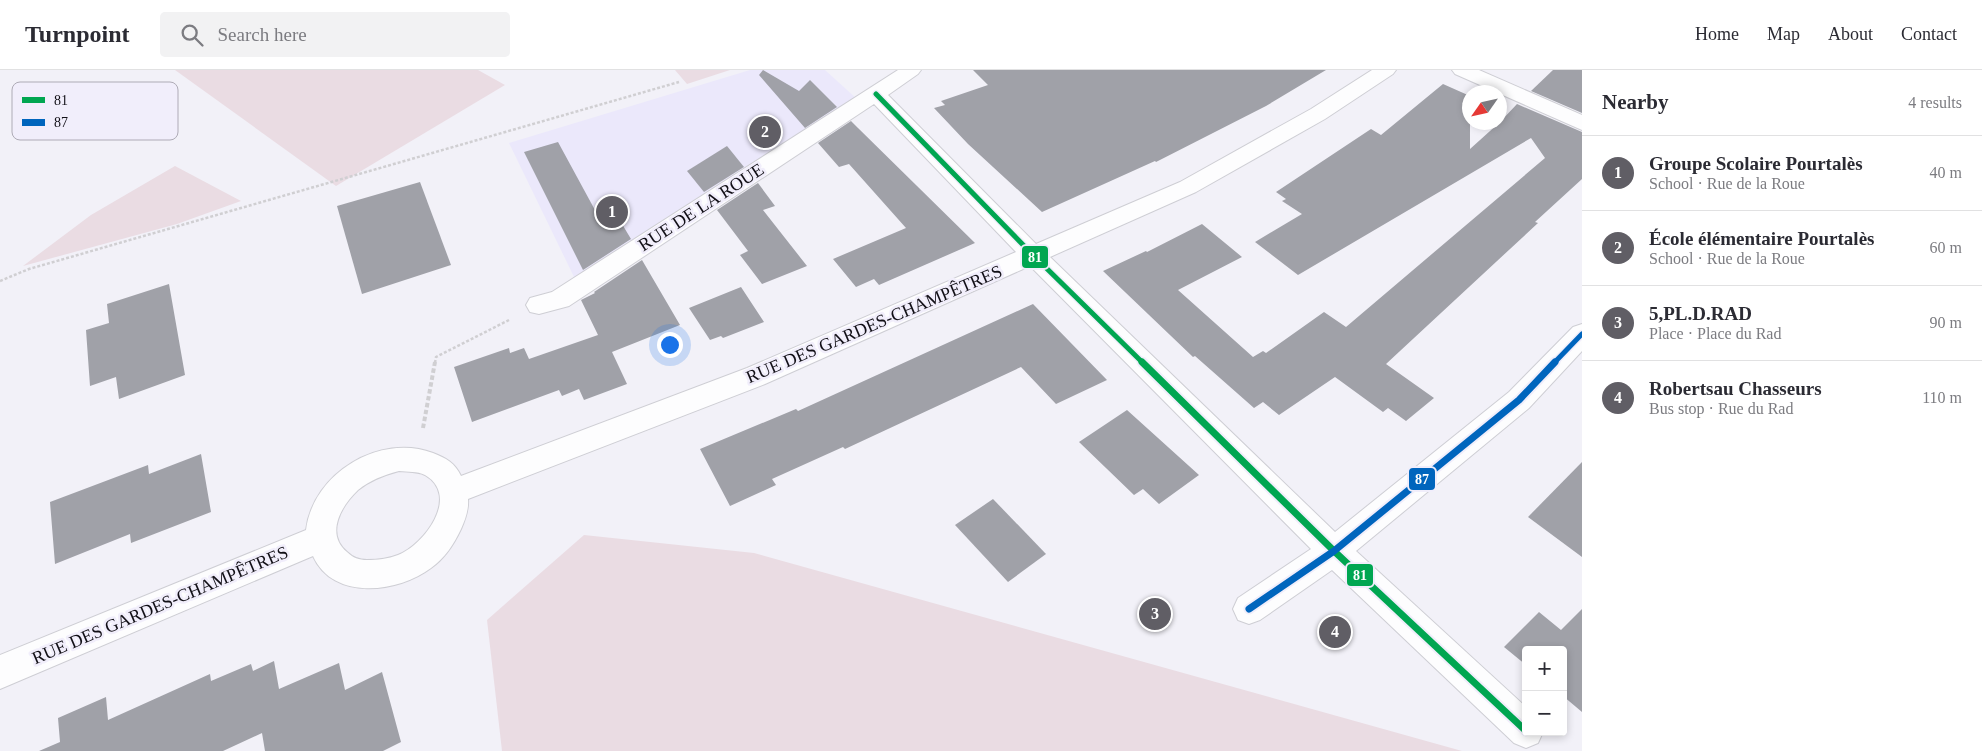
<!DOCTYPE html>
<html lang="en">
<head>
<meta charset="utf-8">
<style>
	body { margin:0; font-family:"Times New Roman",serif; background:#f2f2f3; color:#2b2b33 }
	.controls { position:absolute; right:15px; bottom:15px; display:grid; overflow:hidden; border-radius:5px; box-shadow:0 2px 8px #0003 }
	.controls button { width:45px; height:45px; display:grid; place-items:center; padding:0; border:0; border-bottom:1px solid #e1e1e2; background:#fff; color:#2b2b33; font:25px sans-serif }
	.compass { position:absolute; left:1462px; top:15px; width:45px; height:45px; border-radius:50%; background:#fff; box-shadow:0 2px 8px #0003; rotate:236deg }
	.you { position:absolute; left:669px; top:274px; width:18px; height:18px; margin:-12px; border:4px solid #fff; border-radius:50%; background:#1a73e8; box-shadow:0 0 0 8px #1a73e833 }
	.badge { display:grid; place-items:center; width:32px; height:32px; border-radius:50%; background:#605e65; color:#fff; font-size:16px; font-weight:700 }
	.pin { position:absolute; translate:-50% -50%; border:2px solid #fff; box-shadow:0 1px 5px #0006 }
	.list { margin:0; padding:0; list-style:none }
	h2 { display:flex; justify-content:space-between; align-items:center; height:65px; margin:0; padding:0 20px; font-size:21px }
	h2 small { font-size:16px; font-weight:400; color:#7c7c81 }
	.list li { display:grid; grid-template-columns:32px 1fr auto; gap:15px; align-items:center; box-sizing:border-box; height:75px; padding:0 20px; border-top:1px solid #e1e1e2 }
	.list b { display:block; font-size:19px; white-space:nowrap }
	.list p { margin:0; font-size:16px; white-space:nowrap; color:#7c7c81 }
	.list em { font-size:16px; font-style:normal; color:#7c7c81 }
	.icon { flex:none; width:28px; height:28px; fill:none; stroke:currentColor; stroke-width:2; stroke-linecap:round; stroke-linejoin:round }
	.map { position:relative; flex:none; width:1582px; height:681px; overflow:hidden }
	header { display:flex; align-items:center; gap:30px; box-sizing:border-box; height:70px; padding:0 25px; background:#fff; border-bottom:1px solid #e1e1e2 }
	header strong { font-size:24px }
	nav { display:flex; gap:28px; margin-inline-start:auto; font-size:18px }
	.search { width:350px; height:45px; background:#f2f2f3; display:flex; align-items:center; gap:12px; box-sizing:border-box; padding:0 18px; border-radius:5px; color:#7c7c81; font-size:19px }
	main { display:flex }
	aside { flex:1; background:#fff }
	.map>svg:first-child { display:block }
	.built { fill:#ebe8fb }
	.green { fill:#eadce3 }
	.building { fill:#a0a1a8 }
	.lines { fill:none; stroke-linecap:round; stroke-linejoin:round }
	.minor-casing { stroke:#ceced4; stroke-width:2 }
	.path-far1 { stroke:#d0cfd2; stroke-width:2.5; stroke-dasharray:3 2; stroke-linecap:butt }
	.path { stroke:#d0cfd2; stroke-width:4; stroke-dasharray:4.5 2.5; stroke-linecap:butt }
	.minor { fill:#fdfdfe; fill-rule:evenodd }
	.bus-1-far1-casing { stroke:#f1eefb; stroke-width:8 }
	.bus-1-casing { stroke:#f1eefb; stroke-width:11 }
	.bus-2-far1-casing { stroke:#f1eefb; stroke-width:8 }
	.bus-2-casing { stroke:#f1eefb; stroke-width:11 }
	.bus-1-far1 { stroke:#00a651; stroke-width:5 }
	.bus-1 { stroke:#00a651; stroke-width:7 }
	.bus-2-far1 { stroke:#0065bd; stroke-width:5 }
	.bus-2 { stroke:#0065bd; stroke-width:7 }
	.labels { text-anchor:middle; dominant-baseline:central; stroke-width:5; stroke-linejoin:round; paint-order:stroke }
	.street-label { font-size:18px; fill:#110f16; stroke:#f1eefb }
	.key { fill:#f1eefb; stroke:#aeabb6; stroke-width:1 }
	.key-label { font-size:14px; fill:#110f16 }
	.line-badge { stroke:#f1eefb; stroke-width:2 }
	.badge-label { font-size:14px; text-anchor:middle; font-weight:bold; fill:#fff }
</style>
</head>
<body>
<header>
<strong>Turnpoint</strong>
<div class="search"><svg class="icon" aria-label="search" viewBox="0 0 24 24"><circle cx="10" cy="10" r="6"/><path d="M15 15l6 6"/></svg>Search here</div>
<nav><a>Home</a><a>Map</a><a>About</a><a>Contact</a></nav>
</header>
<main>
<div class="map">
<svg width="1582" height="681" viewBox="0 0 1582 681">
	<rect width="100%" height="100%" fill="#f2f1f8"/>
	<!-- built -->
	<polygon class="built" points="750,0 825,0 857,29 576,211 509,73"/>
	<!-- green -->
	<g class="green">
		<polygon points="175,0 478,0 505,15 336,116"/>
		<polygon points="675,0 730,0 687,14"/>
		<polygon points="175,96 241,131 177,154 23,196 91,145"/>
		<polygon points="584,465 754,483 1462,681 502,681 487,550"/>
	</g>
	<!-- building -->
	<g class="building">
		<polygon points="763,0 799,21 810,10 837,37 805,58 759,5"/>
		<polygon points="973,0 1326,0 1266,36 1156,92 1155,91 1042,142 968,74 934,38 945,35 941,31 988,15"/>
		<polygon points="1553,0 1582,0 1582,43 1531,21"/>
		<polygon points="1443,14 1470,26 1470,79 1500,52 1517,34 1582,62 1582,109 1535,152 1538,153 1386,294 1434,328 1406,351 1388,338 1383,342 1335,307 1279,345 1263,332 1254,338 1195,286 1193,287 1103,201 1146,181 1147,182 1202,154 1242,187 1178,220 1253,287 1263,281 1266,283 1324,242 1346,257 1545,88 1531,68 1298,205 1255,172 1302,144 1282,131 1286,129 1276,122 1371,59 1381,65"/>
		<polygon points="851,51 858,58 975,173 879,215 874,209 856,217 833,189 906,158 849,94 839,97 818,73"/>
		<polygon points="558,72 602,153 616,144 631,169 583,200 524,82"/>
		<polygon points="727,76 744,97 704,122 687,101"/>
		<polygon points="420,112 451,195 362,224 337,136"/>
		<polygon points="758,113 775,136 763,140 807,196 762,214 740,185 748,181 717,140"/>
		<polygon points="642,190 680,255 612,282 627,314 584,330 579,319 562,326 559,320 472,352 454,297 509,278 510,283 524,278 529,289 598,265 581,230 595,223 594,222"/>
		<polygon points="169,214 185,305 119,329 116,307 90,316 86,260 109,253 107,234"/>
		<polygon points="741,217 764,252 723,268 721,266 710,270 689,238"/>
		<polygon points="1033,234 1107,310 1056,334 1021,297 845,379 843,377 772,409 776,415 730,436 700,379 796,339 798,341"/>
		<polygon points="1127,340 1199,405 1159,434 1143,419 1134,425 1079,372"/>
		<polygon points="201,384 211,442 131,473 130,464 55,494 50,432 148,395 149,404"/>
		<polygon points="1582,392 1582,487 1528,447"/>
		<polygon points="993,429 1046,484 1008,512 955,455"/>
		<polygon points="1582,539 1582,642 1563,626 1563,580 1526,580 1526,595 1504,577 1539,542 1561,560"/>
		<polygon points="274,591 279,619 339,593 345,620 382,602 401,672 383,681 265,681 262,663 223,681 39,681 60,672 58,648 106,627 108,650 210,604 211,611 251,594 253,601"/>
	</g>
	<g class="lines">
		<!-- minor casing -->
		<g class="minor-casing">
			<g id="minor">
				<path d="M898,0H921L918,4L888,25L1036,174L1180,112L1311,39L1372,0H1396L1393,4L1325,49L1196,122L1050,187L1335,462L1509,322L1573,257L1582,254V281L1529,338L1356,481L1526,637V662H1543L1538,673L1526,678L1514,673L1332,500L1260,550L1249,554L1238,550L1233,539L1238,528L1311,479L1030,196L765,314L468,429C469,440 465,450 461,459C454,474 445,488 431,498C398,523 333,531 313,486L0,619V585L306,460C313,403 380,363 433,383C446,388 455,393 461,406L747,298L1016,182L874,34L569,236L539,244L530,242L526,235L530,228L552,222ZM399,401C408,402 417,401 425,405C461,426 424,475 398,485C388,489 377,490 367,490C359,490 353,488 347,482C325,464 341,436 358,420C370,410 384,405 399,401Z"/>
				<polygon points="1452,0 1479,0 1582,45 1582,60 1455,4"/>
			</g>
		</g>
		<!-- path-far1 -->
		<g class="path-far1">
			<polyline points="0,211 29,199 679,12"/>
			<polyline points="435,293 436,287 509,250"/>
		</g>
		<!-- path -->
		<polyline class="path" points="423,358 435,292"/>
		<!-- minor -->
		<use href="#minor" class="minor"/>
		<!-- bus-1-far1 casing -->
		<g class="bus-1-far1-casing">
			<polyline id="bus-1-far1" points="876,24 1033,185 1143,293"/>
		</g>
		<!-- bus-1 casing -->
		<g class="bus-1-casing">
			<polyline id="bus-1" points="1142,292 1334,481 1526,661"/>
		</g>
		<!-- bus-2-far1 casing -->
		<g class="bus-2-far1-casing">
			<polyline id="bus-2-far1" points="1554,293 1582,264"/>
		</g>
		<!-- bus-2 casing -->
		<g class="bus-2-casing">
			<polyline id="bus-2" points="1249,539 1334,481 1519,330 1555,292"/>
		</g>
		<!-- bus-1-far1 -->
		<use href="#bus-1-far1" class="bus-1-far1"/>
		<!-- bus-1 -->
		<use href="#bus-1" class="bus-1"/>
		<!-- bus-2-far1 -->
		<use href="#bus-2-far1" class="bus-2-far1"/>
		<!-- bus-2 -->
		<use href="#bus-2" class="bus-2"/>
	</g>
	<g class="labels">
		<!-- street labels -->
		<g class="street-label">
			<text transform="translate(701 137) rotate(-33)">RUE DE LA ROUE</text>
			<text transform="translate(874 254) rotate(-23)">RUE DES GARDES-CHAMPÊTRES</text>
			<text transform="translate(160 535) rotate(-23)">RUE DES GARDES-CHAMPÊTRES</text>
		</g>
	</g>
	<!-- legend -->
	<rect x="12" y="12" width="166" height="58" rx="8" class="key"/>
	<rect x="22" y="27" width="23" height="6" fill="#00a651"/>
	<rect x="22" y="49" width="23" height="7" fill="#0065bd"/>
	<g class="key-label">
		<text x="54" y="35">81</text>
		<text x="54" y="57">87</text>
	</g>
	<g class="line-badge">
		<rect x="1021" y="175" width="28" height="24" rx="5" fill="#00a651"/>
		<rect x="1408" y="397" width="28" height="24" rx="5" fill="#0065bd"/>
		<rect x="1346" y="493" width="28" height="24" rx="5" fill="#00a651"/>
	</g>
	<g class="badge-label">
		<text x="1035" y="192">81</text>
		<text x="1422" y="414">87</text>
		<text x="1360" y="510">81</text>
	</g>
</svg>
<div class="controls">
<button>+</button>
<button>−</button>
</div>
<svg class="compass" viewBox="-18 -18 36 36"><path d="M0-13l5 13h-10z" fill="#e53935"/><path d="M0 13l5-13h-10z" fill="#7c7c81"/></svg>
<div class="you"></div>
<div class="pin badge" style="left:612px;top:142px">1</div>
<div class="pin badge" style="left:765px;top:62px">2</div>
<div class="pin badge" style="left:1155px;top:544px">3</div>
<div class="pin badge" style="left:1335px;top:562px">4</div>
</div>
<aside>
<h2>Nearby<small>4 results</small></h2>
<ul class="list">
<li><span class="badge">1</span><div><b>Groupe Scolaire Pourtalès</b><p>School · Rue de la Roue</p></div><em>40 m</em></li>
<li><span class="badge">2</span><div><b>École élémentaire Pourtalès</b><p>School · Rue de la Roue</p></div><em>60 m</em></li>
<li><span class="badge">3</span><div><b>5,PL.D.RAD</b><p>Place · Place du Rad</p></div><em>90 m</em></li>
<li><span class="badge">4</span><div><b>Robertsau Chasseurs</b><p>Bus stop · Rue du Rad</p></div><em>110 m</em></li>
</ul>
</aside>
</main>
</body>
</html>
